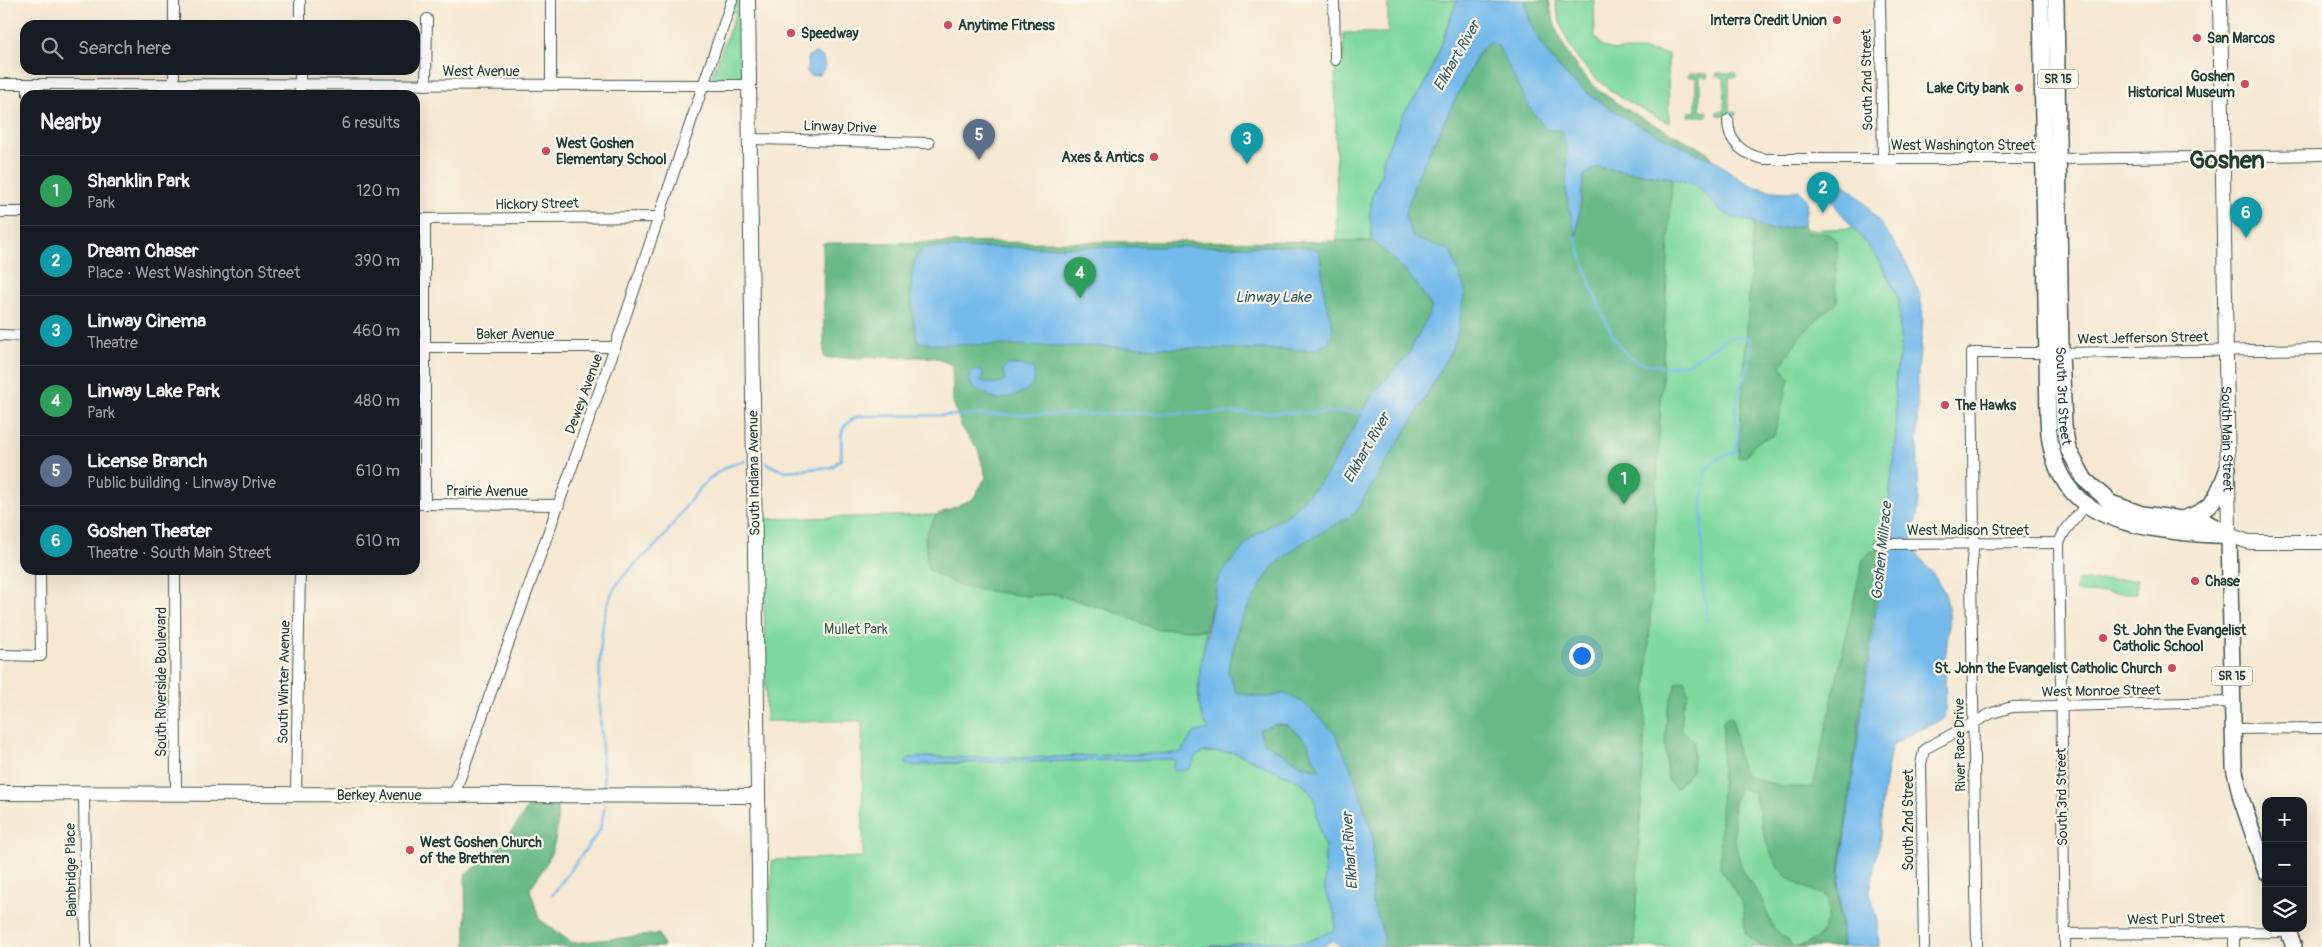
<!DOCTYPE html>
<html lang="en">
<head>
<meta charset="utf-8">
<style>
	body { margin:0; font-family:Pangolin,sans-serif; background:#20242c; color:#f1f3f6 }
	.controls { position:absolute; right:15px; bottom:15px; display:grid; overflow:hidden; border-radius:10px; box-shadow:0 5px 20px #0002 }
	.controls button { width:45px; height:45px; display:grid; place-items:center; padding:0; border:0; border-bottom:1px solid #363941; background:#171b24; color:#f1f3f6; font:25px sans-serif }
	.you { position:absolute; left:1581px; top:655px; width:18px; height:18px; margin:-12px; border:4px solid #fff; border-radius:50%; background:#1a73e8; box-shadow:0 0 0 8px #1a73e833 }
	.badge { display:grid; place-items:center; width:32px; height:32px; border-radius:50%; background:#d1495b; color:#fff; font-size:16px; font-weight:700 }
	.pin { position:absolute; translate:-50% -41px; filter:drop-shadow(0 1px 2px #0008) }
	.pin::after { content:''; position:absolute; top:26px; width:18px; height:15px; background:inherit; clip-path:polygon(0 0,100% 0,50% 100%) }
	.list { margin:0; padding:0; list-style:none }
	h2 { display:flex; justify-content:space-between; align-items:center; height:65px; margin:0; padding:0 20px; font-size:21px }
	h2 small { font-size:16px; font-weight:400; color:#9ea1a6 }
	.list li { display:grid; grid-template-columns:32px 1fr auto; gap:15px; align-items:center; box-sizing:border-box; height:70px; padding:0 20px; border-top:1px solid #363941 }
	.list b { display:block; font-size:19px; white-space:nowrap }
	.list p { margin:0; font-size:16px; white-space:nowrap; color:#9ea1a6 }
	.list em { font-size:16px; font-style:normal; color:#9ea1a6 }
	.icon { flex:none; width:28px; height:28px; fill:none; stroke:currentColor; stroke-width:2; stroke-linecap:round; stroke-linejoin:round }
	.map { position:relative; flex:none; width:2322px; height:947px; overflow:hidden }
	.search { position:absolute; background:#171b24; box-shadow:0 5px 20px #0002; left:20px; top:20px; width:400px; height:55px; display:flex; align-items:center; gap:12px; box-sizing:border-box; padding:0 18px; border-radius:15px; color:#9ea1a6; font-size:19px }
	.panel { position:absolute; background:#171b24; box-shadow:0 5px 20px #0002; left:20px; top:90px; width:400px; height:485px; border-radius:15px }
	.map>svg:first-child { display:block }
	.green { fill:#7fd99f; stroke:#4f8b6a }
	.forest { fill:#67b986; stroke:#437b5d; fill-rule:evenodd }
	.water { fill:#73baeb; stroke:#497c90; fill-rule:evenodd }
	.lines { fill:none; stroke-linecap:round; stroke-linejoin:round }
	.stream { stroke:#73baeb; stroke-width:2.5 }
	.street-casing { stroke:#3f574c; stroke-width:12 }
	.secondary-casing { stroke:#3f574c; stroke-width:16 }
	.primary-casing { stroke:#3f574c; stroke-width:18 }
	.street { stroke:#fff; stroke-width:10 }
	.secondary { stroke:#fff; stroke-width:14 }
	.primary { stroke:#fff; stroke-width:15 }
	.poi-dot { fill:#d1495b; stroke:#fbf7ec; stroke-width:2 }
	.labels { text-anchor:middle; dominant-baseline:central; stroke-width:4.5; stroke-linejoin:round; paint-order:stroke }
	.shield { fill:#fbf7ec; stroke:#61756b; stroke-width:1 }
	.shield-label { font-size:12px; font-weight:bold; fill:#1f3d34 }
	.poi-label { font-size:14px; font-weight:bold; fill:#1f3d34; stroke:#fbf7ec; text-anchor:start }
	.street-label { font-size:14px; fill:#1f3d34; stroke:#fbf7ec }
	.park-label { font-size:14px; fill:#325c49; stroke:#fbf7ec }
	.water-label { font-size:15px; font-style:italic; fill:#345c62; stroke:#fbf7ec }
	.town-label { font-size:24px; font-weight:bold; fill:#1f3d34; stroke:#fbf7ec }
</style>
</head>
<body>
<div class="map">
<svg width="2322" height="947" viewBox="0 0 2322 947">
	<rect width="100%" height="100%" fill="#fbf7ec"/>
	<filter id="ink" filterUnits="userSpaceOnUse"><feTurbulence type="fractalNoise" baseFrequency=".02" numOctaves="2"/><feDisplacementMap in="SourceGraphic" scale="10" xChannelSelector="R" yChannelSelector="G"/><feConvolveMatrix kernelMatrix="1 2 1 2 8 2 1 2 1" color-interpolation-filters="sRGB"/></filter>
	<filter id="wash" filterUnits="userSpaceOnUse"><feTurbulence type="fractalNoise" baseFrequency=".0096" numOctaves="4" result="noise"/><feDisplacementMap in="SourceGraphic" scale="20" xChannelSelector="R" yChannelSelector="G"/><feGaussianBlur stdDeviation="1.12" result="paint"/><feColorMatrix in="noise" values="0 0 0 0 0 0 0 0 0 0 0 0 0 0 0 0 0 1.4 0 .05"/><feComposite in="paint" operator="in"/></filter>
	<g filter="url(#wash)">
		<rect width="100%" height="100%" fill="#f6e8d2"/>
		<!-- green -->
		<g class="green">
			<polygon points="734,0 742,0 743,78 716,80 712,76 736,13 731,11"/>
			<polygon points="1388,0 1457,0 1437,56 1422,90 1406,109 1384,156 1381,175 1372,196 1370,214 1372,241 1337,241 1335,65 1343,65 1344,33 1388,33"/>
			<path d="M1555,0H1594L1595,36L1602,47L1615,50H1642L1668,54L1669,123C1611,95 1566,69 1555,0Z"/>
			<polygon points="1689,73 1708,74 1707,77 1700,77 1700,111 1708,112 1707,116 1688,116 1689,112 1696,112 1696,77 1688,77"/>
			<polygon points="1717,73 1736,73 1736,77 1729,77 1729,111 1736,112 1736,116 1717,115 1717,112 1725,111 1724,77 1716,76"/>
			<polygon points="1598,167 1672,178 1694,184 1731,217 1754,222 1769,230 1804,225 1804,230 1854,228 1877,257 1899,299 1901,353 1898,361 1895,384 1896,432 1885,543 1841,864 1839,889 1843,947 1383,947 1384,936 1373,835"/>
			<polygon points="936,515 925,537 1025,596 1055,594 1112,611 1156,629 1206,630 1198,691 1199,704 1209,729 1194,733 1180,753 1020,758 924,757 907,764 1171,759 1189,769 1195,758 1203,752 1234,752 1303,783 1315,799 1319,829 1325,846 1325,891 1335,915 1335,930 1304,943 1260,942 1204,947 769,947 772,860 863,857 862,721 766,721 763,519"/>
			<polygon points="2137,579 2137,593 2076,592 2076,581"/>
		</g>
		<!-- forest -->
		<g class="forest">
			<path d="M1525,0H1549C1565,94 1634,111 1707,152L1714,160C1645,131 1537,84 1525,0Z"/>
			<path d="M1488,42L1498,46L1561,130L1567,150L1566,193L1577,235L1584,175L1598,167L1672,178L1634,947H1383L1384,936L1372,902L1373,835L1284,693C1267,700 1254,697 1236,692L1228,671L1239,623L1272,566L1299,545L1354,513L1421,406L1456,341L1404,215L1418,174L1478,54Z"/>
			<path d="M1754,222L1769,230L1804,225L1806,233C1849,229 1836,252 1835,282C1835,289 1837,296 1838,302C1812,322 1797,337 1781,366L1789,379L1774,436C1762,439 1753,443 1747,456L1738,458Z"/>
			<path d="M1372,241C1400,262 1413,277 1432,308L1408,355L1374,392L1327,475L1289,514L1251,538L1219,578L1206,630L1156,629L1112,611L1055,594L1025,596L961,587L928,570L925,537L936,515L973,499L986,477L978,450L962,428L953,402L952,365L933,357L824,358L823,243ZM1297,246L1320,254L1325,300L1333,327L1313,350L918,342L917,254L924,248Z"/>
			<path d="M1871,551H1881L1840,864L1838,889L1842,947H1762L1745,933L1743,905L1720,868L1723,722L1727,718H1732L1739,759L1745,776L1784,787H1813L1863,559ZM1739,789L1753,791C1763,819 1763,853 1786,876C1797,886 1815,891 1828,897C1830,925 1824,941 1794,947L1773,927L1760,896L1742,871L1735,841L1733,803Z"/>
			<polygon points="1685,680 1688,693 1682,709 1682,730 1694,741 1692,771 1676,788 1668,780 1665,744 1667,710 1677,682"/>
			<polygon points="1276,724 1288,725 1308,742 1310,751 1320,770 1305,767 1264,743 1259,730"/>
			<path d="M531,799H557C559,844 554,853 530,889L539,919L572,943L659,934L663,947H466L465,874C489,861 521,825 531,799Z"/>
		</g>
		<!-- water -->
		<g class="water">
			<path d="M1457,0H1525C1537,86 1645,129 1713,160C1724,165 1731,174 1741,180C1757,189 1781,195 1799,190L1807,201L1804,225L1769,230L1754,222L1731,217L1719,209L1694,184L1672,178L1598,167L1584,175L1576,237L1566,193L1567,150L1561,130H1547L1531,110L1498,46L1488,42L1478,54L1418,174L1405,215L1413,238L1450,250L1465,290L1456,341L1421,406L1354,514L1299,545L1272,567L1239,623L1228,671L1236,692C1254,697 1267,700 1284,693L1304,703L1335,733L1355,778L1373,835L1372,902L1384,936L1383,947H1340L1333,940L1322,947H1204L1260,942L1304,943L1335,930V915L1325,891V846L1319,829L1315,799L1303,783L1234,752H1203L1195,758L1189,769L1174,771L1172,768L1175,761L1171,759L945,763L911,766L907,764L906,761L909,758L924,757L1020,758L1180,753L1194,733L1209,729L1203,720L1199,704L1200,668L1218,578L1251,538L1289,514L1327,475L1374,392L1408,355L1432,308C1415,278 1398,261 1372,241L1370,214L1372,196L1381,175L1384,156L1406,109L1422,90L1437,56ZM1276,724L1288,725L1308,742L1310,751L1320,770L1305,767L1264,743L1259,730Z"/>
			<polygon points="816,53 823,57 825,68 819,75 810,76 807,71 808,56"/>
			<path d="M1822,178C1848,181 1862,199 1877,219C1895,244 1915,272 1921,302C1925,321 1921,340 1919,359C1915,409 1919,460 1918,510C1917,519 1910,538 1911,543C1911,548 1939,579 1944,592C1955,618 1945,640 1945,667C1945,685 1947,702 1944,719L1904,737L1891,747L1882,801L1880,836L1870,891L1878,921L1879,947H1843L1839,889L1841,864L1885,543L1896,432L1895,384L1898,361L1901,352L1899,300L1890,279L1877,257L1824,192L1817,181Z"/>
			<path d="M1297,246L1317,249L1320,254L1325,300L1333,327L1329,343L1313,350L936,344L918,342C912,319 904,265 924,248Z"/>
			<path d="M1008,365H1020L1033,368C1041,392 1015,395 998,400L972,387L969,379L971,372L979,370L984,374L980,380C988,385 998,384 1005,380L1003,369Z"/>
		</g>
		<g class="lines">
			<!-- stream -->
			<g class="stream">
				<path d="M1576,237C1584,266 1607,342 1631,358C1640,364 1650,364 1661,366C1670,367 1682,366 1690,362C1702,356 1729,334 1741,336C1744,336 1748,339 1751,340L1750,363L1739,389L1735,412L1738,435L1736,451L1719,458L1706,470L1702,504V581L1708,621"/>
				<path d="M766,462L775,468L786,471L832,467L841,459C843,437 835,427 859,416L1364,412"/>
				<path d="M604,787C602,739 592,638 611,595C623,568 653,554 669,530C688,503 709,467 745,461"/>
				<polyline points="553,894 600,830 605,805"/>
			</g>
		</g>
	</g>
	<g filter="url(#ink)">
		<g class="lines">
			<!-- street casing -->
			<g class="street-casing">
				<g id="street">
					<polyline points="300,0 300,25"/>
					<polyline points="1334,0 1335,60"/>
					<polyline points="1880,0 1883,159"/>
					<polyline points="174,25 174,0"/>
					<polyline points="174,70 174,95"/>
					<polyline points="300,70 300,95"/>
					<polyline points="0,84 751,85"/>
					<polyline points="28,84 28,95"/>
					<polyline points="426,85 427,19"/>
					<polyline points="551,85 551,0"/>
					<path d="M1728,120C1728,143 1744,155 1765,159H2059L2322,155"/>
					<polyline points="751,139 929,143"/>
					<polyline points="0,212 25,212"/>
					<polyline points="415,219 660,217"/>
					<polyline points="0,335 25,336"/>
					<polyline points="415,347 615,347"/>
					<polyline points="2061,353 2322,349"/>
					<polyline points="415,504 559,505"/>
					<polyline points="425,504 425,219"/>
					<polyline points="1878,544 2059,543"/>
					<polyline points="175,570 176,794"/>
					<polyline points="0,655 41,656 40,570"/>
					<polyline points="2232,729 2322,728"/>
					<polyline points="84,793 86,947"/>
					<polyline points="296,794 300,570"/>
					<polyline points="454,795 615,347 732,0"/>
					<polyline points="2234,932 2234,947"/>
					<polyline points="2065,934 2288,932"/>
					<polyline points="1924,947 1921,764 1924,751 1928,747 1992,713 2012,707 2232,702"/>
					<polyline points="1977,947 1971,573 1974,538 1972,353 2047,353"/>
					<polyline points="2065,947 2059,543 2064,532 2086,505"/>
				</g>
			</g>
			<!-- secondary casing -->
			<g class="secondary-casing">
				<g id="secondary">
					<polyline points="748,0 760,947"/>
					<path id="s1" d="M2220,0L2229,535L2249,542H2322"/>
					<polyline points="0,793 758,796"/>
				</g>
			</g>
			<!-- primary casing -->
			<g class="primary-casing">
				<g id="primary">
					<path d="M2041,0L2048,419C2050,496 2094,521 2164,530C2186,533 2207,536 2229,535"/>
					<path id="s2" d="M2056,0L2061,353L2064,426L2068,449L2085,480L2111,503L2142,514L2206,522L2228,534"/>
					<path d="M2185,518C2216,508 2217,496 2228,468"/>
					<polyline points="2229,535 2234,767 2241,798 2266,872"/>
					<polyline points="2287,928 2294,947"/>
				</g>
			</g>
			<!-- street -->
			<use href="#street" class="street"/>
			<!-- secondary -->
			<use href="#secondary" class="secondary"/>
			<!-- primary -->
			<use href="#primary" class="primary"/>
		</g>
	</g>
	<!-- markers -->
	<g class="poi-dot">
		<circle cx="1837" cy="20" r="5"/>
		<circle cx="948" cy="25" r="5"/>
		<circle cx="791" cy="33" r="5"/>
		<circle cx="2197" cy="38" r="5"/>
		<circle cx="2245" cy="84" r="5"/>
		<circle cx="2019" cy="88" r="5"/>
		<circle cx="546" cy="151" r="5"/>
		<circle cx="1154" cy="157" r="5"/>
		<circle cx="1945" cy="405" r="5"/>
		<circle cx="2195" cy="581" r="5"/>
		<circle cx="2103" cy="638" r="5"/>
		<circle cx="2172" cy="668" r="5"/>
		<circle cx="410" cy="850" r="5"/>
	</g>
	<g class="labels">
		<!-- shield labels -->
		<g class="shield">
			<rect x="2038" y="69.5" width="40" height="19" rx="4"/>
			<rect x="2212" y="666.5" width="40" height="19" rx="4"/>
		</g>
		<g class="shield-label">
			<text x="2058" y="79">SR 15</text>
			<text x="2232" y="676">SR 15</text>
		</g>
		<!-- poi labels -->
		<g class="poi-label">
			<text x="1827" y="20" text-anchor="end">Interra Credit Union</text>
			<text x="958" y="25">Anytime Fitness</text>
			<text x="801" y="33">Speedway</text>
			<text x="2207" y="38">San Marcos</text>
			<text x="2235" y="76" text-anchor="end">Goshen<tspan x="2235" dy="16">Historical Museum</tspan></text>
			<text x="2009" y="88" text-anchor="end">Lake City bank</text>
			<text x="556" y="143">West Goshen<tspan x="556" dy="16">Elementary School</tspan></text>
			<text x="1144" y="157" text-anchor="end">Axes &amp; Antics</text>
			<text x="1955" y="405">The Hawks</text>
			<text x="2205" y="581">Chase</text>
			<text x="2113" y="630">St. John the Evangelist<tspan x="2113" dy="16">Catholic School</tspan></text>
			<text x="2162" y="668" text-anchor="end">St. John the Evangelist Catholic Church</text>
			<text x="420" y="842">West Goshen Church<tspan x="420" dy="16">of the Brethren</tspan></text>
		</g>
		<!-- street labels -->
		<g class="street-label">
			<text x="481" y="71">West Avenue</text>
			<text transform="translate(1867 80) rotate(-91)">South 2nd Street</text>
			<text transform="translate(840 127) rotate(2)">Linway Drive</text>
			<text x="1963" y="145">West Washington Street</text>
			<text transform="translate(537 204) rotate(-1)">Hickory Street</text>
			<text x="515" y="334">Baker Avenue</text>
			<text transform="translate(2143 338) rotate(-1)">West Jefferson Street</text>
			<text transform="translate(584 394) rotate(-70)">Dewey Avenue</text>
			<text stroke="none"><textPath href="#s2" startOffset="396">South 3rd Street</textPath></text>
			<text stroke="none"><textPath href="#s1" startOffset="439">South Main Street</textPath></text>
			<text transform="translate(754 473) rotate(-91)">South Indiana Avenue</text>
			<text x="487" y="491">Prairie Avenue</text>
			<text x="1968" y="530">West Madison Street</text>
			<text transform="translate(161 682) rotate(-90)">South Riverside Boulevard</text>
			<text transform="translate(284 682) rotate(-89)">South Winter Avenue</text>
			<text transform="translate(2101 691) rotate(-1)">West Monroe Street</text>
			<text transform="translate(1960 745) rotate(-91)">River Race Drive</text>
			<text x="379" y="795">Berkey Avenue</text>
			<text transform="translate(2062 797) rotate(-91)">South 3rd Street</text>
			<text transform="translate(1908 820) rotate(-90)">South 2nd Street</text>
			<text transform="translate(71 870) rotate(-91)">Bainbridge Place</text>
			<text transform="translate(2176 919) rotate(-1)">West Purl Street</text>
		</g>
		<!-- park labels -->
		<g class="park-label">
			<text x="856" y="629">Mullet Park</text>
		</g>
		<!-- water labels -->
		<g class="water-label">
			<text transform="translate(1457 56) rotate(-60)">Elkhart River</text>
			<text x="1273" y="297">Linway Lake</text>
			<text transform="translate(1367 448) rotate(-60)">Elkhart River</text>
			<text transform="translate(1882 551) rotate(-84)">Goshen Millrace</text>
			<text transform="translate(1350 851) rotate(-94)">Elkhart River</text>
		</g>
		<!-- town labels -->
		<g class="town-label">
			<text x="2227" y="160">Goshen</text>
		</g>
	</g>
</svg>
<div class="controls">
<button>+</button>
<button>−</button>
<button><svg class="icon" aria-label="layers" viewBox="0 0 24 24"><path d="M12 4l9 5-9 5-9-5zM3 14l9 5 9-5"/></svg></button>
</div>
<div class="you"></div>
<div class="pin badge" style="left:1624px;top:504px;background:#2e9e5b">1</div>
<div class="pin badge" style="left:1823px;top:213px;background:#0f9aa8">2</div>
<div class="pin badge" style="left:1247px;top:164px;background:#0f9aa8">3</div>
<div class="pin badge" style="left:1080px;top:298px;background:#2e9e5b">4</div>
<div class="pin badge" style="left:979px;top:160px;background:#5c6f8a">5</div>
<div class="pin badge" style="left:2246px;top:238px;background:#0f9aa8">6</div>
<div class="search"><svg class="icon" aria-label="search" viewBox="0 0 24 24"><circle cx="10" cy="10" r="6"/><path d="M15 15l6 6"/></svg>Search here</div>
<section class="panel">
<h2>Nearby<small>6 results</small></h2>
<ul class="list">
<li><span class="badge" style="background:#2e9e5b">1</span><div><b>Shanklin Park</b><p>Park</p></div><em>120 m</em></li>
<li><span class="badge" style="background:#0f9aa8">2</span><div><b>Dream Chaser</b><p>Place · West Washington Street</p></div><em>390 m</em></li>
<li><span class="badge" style="background:#0f9aa8">3</span><div><b>Linway Cinema</b><p>Theatre</p></div><em>460 m</em></li>
<li><span class="badge" style="background:#2e9e5b">4</span><div><b>Linway Lake Park</b><p>Park</p></div><em>480 m</em></li>
<li><span class="badge" style="background:#5c6f8a">5</span><div><b>License Branch</b><p>Public building · Linway Drive</p></div><em>610 m</em></li>
<li><span class="badge" style="background:#0f9aa8">6</span><div><b>Goshen Theater</b><p>Theatre · South Main Street</p></div><em>610 m</em></li>
</ul>
</section>
</div>
</body>
</html>
